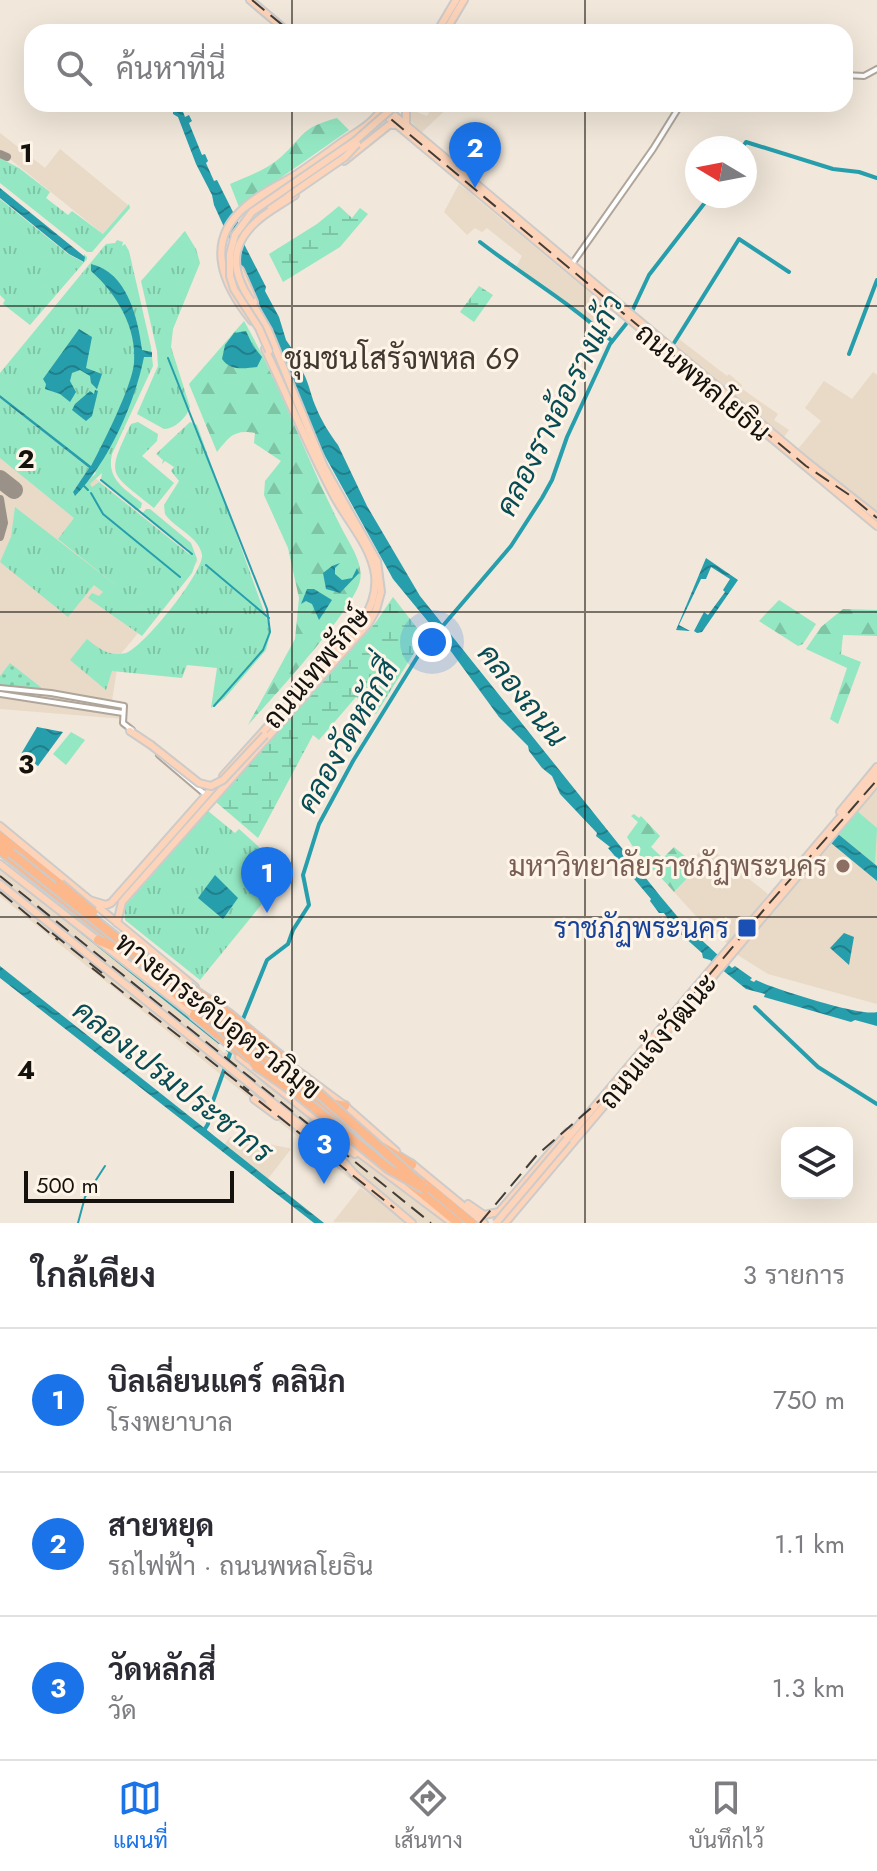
<!DOCTYPE html>
<html lang="th">
<head>
<meta charset="utf-8">
<style>
	body { margin:0; font-family:Jost,Sarabun,sans-serif; background:#f7f7f7; color:#2b2b33 }
	.controls { position:absolute; right:24px; bottom:24px; display:grid; overflow:hidden; border-radius:16px; box-shadow:0 8px 32px #0002 }
	.controls button { width:72px; height:72px; display:grid; place-items:center; padding:0; border:0; border-bottom:2px solid #e1e1e2; background:#fff; color:#2b2b33; font:40px sans-serif }
	.compass { position:absolute; left:685px; top:136px; width:72px; height:72px; border-radius:50%; background:#fff; box-shadow:0 8px 32px #0002; rotate:280deg }
	.scale { position:absolute; left:24px; bottom:20px; width:210px; box-sizing:border-box; padding-left:8px; border:4px solid #15120d; border-top:0; font-size:22px; line-height:28px; white-space:nowrap; color:#15120d; -webkit-text-stroke:6px #fef4e8; paint-order:stroke }
	.you { position:absolute; left:432px; top:642px; width:28px; height:28px; margin:-20px; border:6px solid #fff; border-radius:50%; background:#1a73e8; box-shadow:0 0 0 12px #1a73e833 }
	.badge { display:grid; place-items:center; width:52px; height:52px; border-radius:50%; background:#1a73e8; color:#fff; font-size:26px; font-weight:700 }
	.pin { position:absolute; translate:-50% -66px; filter:drop-shadow(0 2px 4px #0008) }
	.pin::after { content:''; position:absolute; top:42px; width:28px; height:24px; background:inherit; clip-path:polygon(0 0,100% 0,50% 100%) }
	.list { margin:0; padding:0; list-style:none }
	h2 { display:flex; justify-content:space-between; align-items:center; height:104px; margin:0; padding:0 32px; font-size:34px }
	h2 small { font-size:26px; font-weight:400; color:#7c7c81 }
	.list li { display:grid; grid-template-columns:52px 1fr auto; gap:24px; align-items:center; box-sizing:border-box; height:144px; padding:0 32px; border-top:2px solid #e1e1e2 }
	.list b { display:block; font-size:30px; white-space:nowrap }
	.list p { margin:0; font-size:26px; white-space:nowrap; color:#7c7c81 }
	.list em { font-size:26px; font-style:normal; color:#7c7c81 }
	.icon { flex:none; width:44px; height:44px; fill:none; stroke:currentColor; stroke-width:2; stroke-linecap:round; stroke-linejoin:round }
	.map { position:relative; flex:none; width:877px; height:1223px; overflow:hidden }
	.search { position:absolute; background:#fff; box-shadow:0 8px 32px #0002; left:24px; right:24px; top:24px; height:88px; display:flex; align-items:center; gap:20px; box-sizing:border-box; padding:0 28px; border-radius:24px; color:#7c7c81; font-size:30px }
	.sheet { height:536px; background:#fff }
	nav { display:flex; justify-content:space-around; align-items:center; box-sizing:border-box; height:112px; border-top:2px solid #e1e1e2; background:#fff; font-size:22px; color:#7c7c81 }
	nav a { display:grid; justify-items:center; gap:4px }
	nav .on { color:#1a73e8 }
	.map>svg:first-child { display:block }
	.built { fill:#e9dac7 }
	.grass { fill:url(#grass-tufts) }
	.forest { fill:url(#forest-firs) }
	.wetland { fill:url(#wetland-marsh) }
	.park { fill:#93e7c2 }
	.garden { fill:url(#garden-dots) }
	.water { fill:url(#water-waves) }
	.lines { fill:none; stroke-linecap:round; stroke-linejoin:round }
	.stream { stroke:#279eac; stroke-width:2 }
	.canal { stroke:#279eac; stroke-width:4 }
	.taxiway { stroke:#9a9288; stroke-width:8 }
	.runway { stroke:#9a9288; stroke-width:18 }
	.minor-casing { stroke:#afa59a; stroke-width:8 }
	.major-casing { stroke:#cccbca; stroke-width:10 }
	.highway-casing { stroke:#cccbca; stroke-width:12 }
	.minor { stroke:#fff; stroke-width:4 }
	.major { stroke:#fdd4b9; stroke-width:6 }
	.highway { stroke:#fcb78b; stroke-width:8 }
	.rail { stroke:#423d37; stroke-width:2; stroke-dasharray:16 8; stroke-linecap:butt }
	.major-bridge-casing { stroke:#cccbca; stroke-width:10; stroke-linecap:butt }
	.highway-bridge-casing { stroke:#cccbca; stroke-width:12; stroke-linecap:butt }
	.major-bridge { stroke:#fdd4b9; stroke-width:6 }
	.highway-bridge { stroke:#fcb78b; stroke-width:8 }
	.grid { fill:none; stroke:#15120d; stroke-width:2; stroke-opacity:0.55 }
	.education-dot { fill:#8d6e63; stroke:#fef4e8; stroke-width:3 }
	.transit-dot { fill:#1a4fb4; stroke:#fef4e8; stroke-width:3 }
	.labels { text-anchor:middle; dominant-baseline:central; stroke-width:6; stroke-linejoin:round; paint-order:stroke }
	.street-label { font-size:28px; fill:#15120d; stroke:#fef4e8 }
	.education-label { font-size:28px; fill:#785e54; stroke:#fef4e8; text-anchor:end }
	.transit-label { font-size:28px; fill:#164399; stroke:#fef4e8; text-anchor:end }
	.neighbourhood-label { font-size:30px; fill:#413930; stroke:#fef4e8 }
	.water-label { font-size:30px; font-style:italic; fill:#074c54; stroke:#fef4e8 }
	.grid-label { font-size:26px; text-anchor:middle; font-weight:bold; fill:#15120d; stroke:#fef4e8; stroke-width:6; stroke-linejoin:round; paint-order:stroke }
</style>
</head>
<body>
<div class="map">
<svg width="877" height="1223" viewBox="0 0 877 1223">
	<defs>
		<pattern id="grass-tufts" width="24" height="20" patternUnits="userSpaceOnUse" patternTransform="scale(2)"><rect width="24" height="20" fill="#93e7c2"/><path d="M3 7l-1-3M5 7V3M7 7l1-3M15 17l-1-3M17 17v-4M19 17l1-3" fill="none" stroke="#7ec5a6"/></pattern>
		<pattern id="forest-firs" width="22" height="20" patternUnits="userSpaceOnUse" patternTransform="scale(2)"><rect width="22" height="20" fill="#93e7c2"/><path d="M5 1l3.5 6h-7zM16 11l3.5 6h-7z" fill="#7ec5a6"/></pattern>
		<pattern id="wetland-marsh" width="20" height="14" patternUnits="userSpaceOnUse" patternTransform="scale(2)"><rect width="20" height="14" fill="#93e7c2"/><path d="M1 5h8M5 5V1M11 12h8M15 12V8" fill="none" stroke="#7ec5a6"/></pattern>
		<pattern id="garden-dots" width="8" height="8" patternUnits="userSpaceOnUse" patternTransform="scale(2)"><rect width="8" height="8" fill="#93e7c2"/><path d="M2 2h.1M6 6h.1" fill="none" stroke="#7ec5a6" stroke-width="1.8" stroke-linecap="round"/></pattern>
		<pattern id="water-waves" width="16" height="10" patternUnits="userSpaceOnUse" patternTransform="scale(2)"><rect width="16" height="10" fill="#279eac"/><path d="M0 5q4-4 8 0t8 0" fill="none" stroke="#207f8a"/></pattern>
	</defs>
	<rect width="100%" height="100%" fill="#f1e7da"/>
	<!-- built -->
	<g class="built">
		<polygon points="434,104 452,104 421,133 411,121 409,109 427,116"/>
		<polygon points="0,133 45,168 60,149 128,205 103,234 0,151"/>
		<polygon points="459,184 613,312 598,328 544,285 516,267 522,256 487,228 482,232 475,228 467,235 444,212"/>
		<polygon points="679,339 727,376 729,374 742,385 741,388 778,414 774,420 789,430 784,437 675,346"/>
		<polygon points="873,372 877,375 877,511 798,449 821,421 805,408 824,381 852,399"/>
		<polygon points="0,401 198,561 119,656 112,701 126,704 124,719 0,709"/>
		<polygon points="877,787 877,1004 768,974 736,954"/>
		<polygon points="706,845 768,894 728,944 695,915 674,892 698,867 691,861"/>
		<polygon points="0,867 148,983 219,1042 218,1047 224,1053 227,1051 333,1140 447,1223 333,1222 360,1188 370,1195 0,896"/>
		<polygon points="230,1137 289,1148 291,1149 267,1180 224,1145"/>
	</g>
	<!-- grass -->
	<g class="grass">
		<polygon points="0,158 19,168 50,192 46,198 68,215 72,211 103,234 129,204 130,208 92,252 87,252 0,183"/>
		<polygon points="0,199 68,254 83,262 84,254 87,257 87,259 30,325 3,304 5,300 0,295"/>
		<path d="M185,231L196,249L200,263L173,329L171,347L190,407C187,417 175,429 164,429L137,414L158,366L157,351L141,281Z"/>
		<path d="M117,240L123,242L122,246L125,244L129,251L151,347L153,366L112,454C106,479 125,489 142,503L141,508L136,510L101,479L102,473L90,484L92,487L99,482L190,555L188,549L142,514L146,509H150L191,543L197,559L192,573L142,636L88,598L92,593L99,596L103,592L94,585L68,617L0,562L11,537L15,507L122,590L58,539L74,518L0,458V398L89,468L73,492L74,495L96,473L0,395V373L106,244L115,243Z"/>
		<path d="M138,422L158,434L157,441L142,456L174,483L154,508C110,472 105,478 131,424Z"/>
		<path d="M190,422L197,425L271,631L266,650L224,699L211,708L217,668L187,665L182,678L112,671L106,690L70,660L87,639C99,649 110,657 126,653C143,648 204,572 202,555C199,536 175,529 165,514L164,505L179,481L171,471L174,467L165,461L162,464L163,460L156,454Z"/>
		<polygon points="208,811 235,833 239,829 270,857 275,852 292,867 200,980 125,920 124,907"/>
	</g>
	<!-- forest -->
	<g class="forest">
		<path d="M337,118L349,130L239,207L230,184C247,177 266,170 281,157C305,135 300,128 337,118Z"/>
		<path d="M244,321C281,386 306,458 340,525C348,542 364,562 360,581C354,609 271,700 248,725L295,639L299,598L288,548L264,495L265,481L281,461L254,443L255,433C234,429 229,437 217,452L189,384Z"/>
		<polygon points="779,600 816,624 803,644 798,646 759,621"/>
		<polygon points="843,609 877,610 877,636 843,635 841,654 861,662 838,724 830,719 847,668 806,649 821,627"/>
		<path d="M634,814L639,818L641,816L660,836L651,847L663,858L674,847L698,867L674,892C658,873 639,859 627,837L638,822L631,816Z"/>
	</g>
	<!-- wetland -->
	<g class="wetland">
		<polygon points="339,206 352,218 360,208 368,214 340,247 283,282 269,254 317,224"/>
		<polygon points="479,286 493,295 474,322 460,312"/>
		<polygon points="393,597 424,637 376,714 356,697 319,740 313,735 258,838 216,802 376,622"/>
	</g>
	<!-- park -->
	<g class="park">
		<polygon points="71,732 85,740 66,765 53,754"/>
		<polygon points="857,811 877,828 875,864 838,834"/>
	</g>
	<!-- garden -->
	<polygon class="garden" points="10,663 43,689 0,685 0,676"/>
	<!-- water -->
	<g class="water">
		<path d="M173,104H180L185,117L189,115L192,121L189,123L202,155L205,154L208,161L206,163L214,181L217,180L247,240L243,242L266,287L265,291L279,317L286,340L301,362L300,368C308,378 310,393 315,405C321,420 329,433 338,445L367,506L420,596L661,897L682,922L732,968L735,966L752,978L750,980L754,982L756,980C772,988 862,1017 877,1012V1026L855,1020L851,1022L764,997L765,994L746,989L710,960L703,958L702,953L674,928L664,913H659L650,901L651,899L608,848L610,847L596,836L597,833L560,794L552,776L542,768L529,751L528,746L499,717L450,650C441,645 432,634 430,624L393,579L315,438L290,372L214,205L212,195L196,164L178,117L173,114Z"/>
		<polygon points="0,188 85,257 84,262 69,254 0,198"/>
		<path d="M91,264C127,272 138,318 142,350L152,352V357H144C135,403 108,463 75,496L73,492L89,468L0,398V395L91,466C103,444 132,386 134,363C137,328 117,294 91,271Z"/>
		<polygon points="79,329 92,337 86,368 102,374 97,389 91,383 90,376 80,370 72,373 70,381 76,392 70,402 60,394 45,389 46,384 43,379"/>
		<path d="M246,331L253,346L262,357L257,367C247,368 231,372 222,359L225,345L234,333Z"/>
		<polygon points="95,390 98,391 92,416 86,421 72,410 75,404 90,391 94,394"/>
		<polygon points="706,558 738,580 702,632 697,633 694,631 704,612 708,615 725,592 723,590 730,579 711,567 706,579 701,579 679,625 690,631 676,630"/>
		<polygon points="340,563 335,568 335,574 342,580 352,578 357,568 359,573 340,593 326,589 323,573 332,566"/>
		<polygon points="307,589 314,589 332,600 319,620 312,604 306,601 301,604"/>
		<polygon points="37,727 63,732 38,766 21,754"/>
		<polygon points="838,834 877,866 877,881 831,843"/>
		<polygon points="215,875 238,898 223,919 198,898"/>
		<polygon points="844,933 854,937 849,965 830,948"/>
		<polygon points="0,966 324,1223 314,1223 0,978"/>
	</g>
	<g class="lines">
		<!-- stream -->
		<g class="stream">
			<polyline points="168,358 267,609 270,632 263,650 214,706"/>
			<polyline points="101,480 192,554"/>
			<polyline points="84,486 88,490"/>
			<polyline points="91,493 103,514 180,577"/>
			<polyline points="206,565 269,618"/>
			<polyline points="30,891 219,1043"/>
			<polyline points="227,1050 231,1053"/>
			<polyline points="78,1223 85,1197 105,1166"/>
		</g>
		<!-- canal -->
		<g class="canal">
			<polyline points="742,148 746,142 833,169 859,172 877,178"/>
			<path d="M480,242C524,276 572,304 612,341"/>
			<polyline points="674,343 739,239 789,272"/>
			<polyline points="849,354 877,280"/>
			<polyline points="441,628 511,546 542,498 552,480 567,437 610,344 626,324 649,275 710,196"/>
			<polyline points="755,1007 818,1067 877,1104"/>
			<polyline points="241,1024 267,960 288,944 293,930 309,905 303,875 319,824 353,761 434,630"/>
			<polyline points="203,1132 208,1124 209,1112 232,1048"/>
		</g>
		<!-- taxiway -->
		<g class="taxiway">
			<polyline points="0,154 7,157"/>
			<polyline points="0,499 4,523 0,537"/>
		</g>
		<!-- runway -->
		<polyline class="runway" points="0,479 14,490"/>
		<!-- minor casing -->
		<g class="minor-casing">
			<g id="minor">
				<polyline points="845,75 864,76 877,69"/>
				<polyline points="572,264 653,149 681,104"/>
				<polyline points="0,688 51,693 124,706 123,723 132,730"/>
				<polyline points="0,694 123,713"/>
				<polyline points="159,755 206,795"/>
			</g>
		</g>
		<!-- major casing -->
		<g class="major-casing">
			<g id="major">
				<polyline points="250,0 288,32"/>
				<polyline points="437,32 456,0"/>
				<polyline points="445,32 464,0"/>
				<polyline points="372,104 877,526"/>
				<polyline points="381,104 807,462 877,517"/>
				<polyline points="406,124 406,104"/>
				<polyline points="344,161 389,125 395,125"/>
				<polyline points="270,211 295,195"/>
				<polyline points="256,216 250,215 250,208 291,181"/>
				<polyline points="256,216 291,192"/>
				<polyline points="235,267 240,270 254,302"/>
				<path d="M252,321C224,286 203,243 245,207C260,193 280,185 297,174C312,164 327,153 342,142C355,133 372,124 380,111"/>
				<polyline points="130,731 151,745"/>
				<path d="M223,776L362,622C371,608 377,592 375,575C371,545 346,520 333,494C308,447 288,397 265,349"/>
				<polyline points="840,812 877,767"/>
				<polyline points="0,826 195,987"/>
				<polyline points="0,864 196,1017"/>
				<polyline points="0,884 336,1153 355,1175"/>
				<polyline points="89,900 106,905 111,903 216,784"/>
				<polyline points="117,923 122,902 368,624 376,610 381,592 377,561 324,467 268,330 251,301"/>
				<polyline points="239,1057 354,1149 451,1222"/>
				<polyline points="290,1065 345,1106 396,1151"/>
				<polyline points="254,1099 277,1116"/>
				<polyline points="269,1102 342,1165"/>
				<polyline points="304,1131 314,1123 355,1154"/>
				<polyline points="567,1139 877,774"/>
				<polyline points="411,1163 484,1223"/>
				<polyline points="354,1174 412,1223"/>
				<polyline points="468,1204 484,1215 499,1212 568,1132"/>
				<polyline points="505,1223 877,782"/>
			</g>
		</g>
		<!-- highway casing -->
		<g class="highway-casing">
			<g id="highway">
				<polyline points="0,836 60,884"/>
				<polyline points="0,842 17,856"/>
				<polyline points="0,850 185,995"/>
				<polyline points="98,940 119,949"/>
				<polyline points="176,994 203,1015"/>
				<polyline points="194,1015 248,1059"/>
				<polyline points="212,1015 399,1169"/>
				<polyline points="330,1103 345,1106"/>
				<polyline points="383,1147 412,1165"/>
				<polyline points="420,1180 472,1223"/>
				<polyline points="409,1183 458,1223"/>
			</g>
		</g>
		<!-- minor -->
		<use href="#minor" class="minor"/>
		<!-- major -->
		<use href="#major" class="major"/>
		<!-- highway -->
		<use href="#highway" class="highway"/>
		<!-- rail -->
		<g class="rail">
			<polyline points="252,0 291,32"/>
			<polyline points="373,104 806,466 848,494 877,518"/>
			<polyline points="0,876 431,1223"/>
			<polyline points="0,892 58,940"/>
			<polyline points="52,933 102,973"/>
			<polyline points="92,968 249,1091"/>
			<polyline points="240,1086 394,1208"/>
			<polyline points="480,1223 536,1156 616,1086 767,906 877,780"/>
		</g>
		<!-- major-bridge casing -->
		<g class="major-bridge-casing">
			<g id="major-bridge">
				<polyline points="290,195 345,157 357,144"/>
				<path d="M251,301C225,263 234,235 270,211"/>
				<polyline points="269,351 259,328 234,289 230,276 230,254 235,235 252,212 355,141 397,104"/>
				<polyline points="151,745 199,783 211,786 223,780 265,735"/>
				<polyline points="496,1223 567,1139"/>
			</g>
		</g>
		<!-- highway-bridge casing -->
		<g class="highway-bridge-casing">
			<g id="highway-bridge">
				<polyline points="11,853 127,946 306,1082 421,1184"/>
				<polyline points="60,884 93,912"/>
				<polyline points="189,987 229,1014 289,1063"/>
				<polyline points="196,1004 260,1067"/>
				<polyline points="255,1065 296,1093 389,1169 425,1189"/>
			</g>
		</g>
		<!-- major-bridge -->
		<use href="#major-bridge" class="major-bridge"/>
		<!-- highway-bridge -->
		<use href="#highway-bridge" class="highway-bridge"/>
	</g>
	<!-- grid -->
	<path class="grid" d="M292,0V32M585,0V32M292,104V1223M585,104V1223M0,306H877M0,612H877M0,917H877"/>
	<!-- markers -->
	<circle class="education-dot" cx="843" cy="866" r="8"/>
	<rect class="transit-dot" x="737" y="918" width="20" height="20" rx="4"/>
	<g class="labels">
		<!-- street labels -->
		<g class="street-label">
			<text transform="translate(703 382) rotate(40)">ถนนพหลโยธิน</text>
			<text transform="translate(316 668) rotate(-50)">ถนนเทพรักษ์</text>
			<text transform="translate(218 1016) rotate(38)">ทางยกระดับอุตราภิมุข</text>
			<text transform="translate(658 1041) rotate(-50)">ถนนแจ้งวัฒนะ</text>
		</g>
		<!-- education labels -->
		<g class="education-label">
			<text x="827" y="866">มหาวิทยาลัยราชภัฏพระนคร</text>
		</g>
		<!-- transit labels -->
		<g class="transit-label">
			<text x="729" y="928">ราชภัฏพระนคร</text>
		</g>
		<!-- neighbourhood labels -->
		<g class="neighbourhood-label">
			<text x="402" y="358">ชุมชนโสรัจพหล 69</text>
		</g>
		<!-- water labels -->
		<g class="water-label">
			<text transform="translate(559 405) rotate(-63)">คลองรางอ้อ-รางแก้ว</text>
			<text transform="translate(523 695) rotate(51)">คลองถนน</text>
			<text transform="translate(347 736) rotate(-60)">คลองวัดหลักสี่</text>
			<text transform="translate(173 1081) rotate(38)">คลองเปรมประชากร</text>
		</g>
	</g>
	<g class="grid-label">
		<text x="26" y="162">1</text>
		<text x="26" y="468">2</text>
		<text x="26" y="773">3</text>
		<text x="26" y="1079">4</text>
	</g>
</svg>
<div class="controls">
<button><svg class="icon" aria-label="layers" viewBox="0 0 24 24"><path d="M12 4l9 5-9 5-9-5zM3 14l9 5 9-5"/></svg></button>
</div>
<svg class="compass" viewBox="-18 -18 36 36"><path d="M0-13l5 13h-10z" fill="#e53935"/><path d="M0 13l5-13h-10z" fill="#7c7c81"/></svg>
<div class="scale">500 m</div>
<div class="you"></div>
<div class="pin badge" style="left:267px;top:913px">1</div>
<div class="pin badge" style="left:475px;top:188px">2</div>
<div class="pin badge" style="left:324px;top:1184px">3</div>
<div class="search"><svg class="icon" aria-label="search" viewBox="0 0 24 24"><circle cx="10" cy="10" r="6"/><path d="M15 15l6 6"/></svg>ค้นหาที่นี่</div>
</div>
<section class="sheet">
<h2>ใกล้เคียง<small>3 รายการ</small></h2>
<ul class="list">
<li><span class="badge">1</span><div><b>บิลเลี่ยนแคร์ คลินิก</b><p>โรงพยาบาล</p></div><em>750 m</em></li>
<li><span class="badge">2</span><div><b>สายหยุด</b><p>รถไฟฟ้า · ถนนพหลโยธิน</p></div><em>1.1 km</em></li>
<li><span class="badge">3</span><div><b>วัดหลักสี่</b><p>วัด</p></div><em>1.3 km</em></li>
</ul>
</section>
<nav>
<a class="on"><svg class="icon" aria-label="map" viewBox="0 0 24 24"><path d="M3 6l6-2 6 2 6-2v14l-6 2-6-2-6 2zM9 4v14M15 6v14"/></svg>แผนที่</a>
<a><svg class="icon" aria-label="directions" viewBox="0 0 24 24"><path d="M12 3l9 9-9 9-9-9zM9 14v-3h6M13 9l2 2-2 2"/></svg>เส้นทาง</a>
<a><svg class="icon" aria-label="saved" viewBox="0 0 24 24"><path d="M7 4h10v16l-5-4-5 4z"/></svg>บันทึกไว้</a>
</nav>
</body>
</html>
